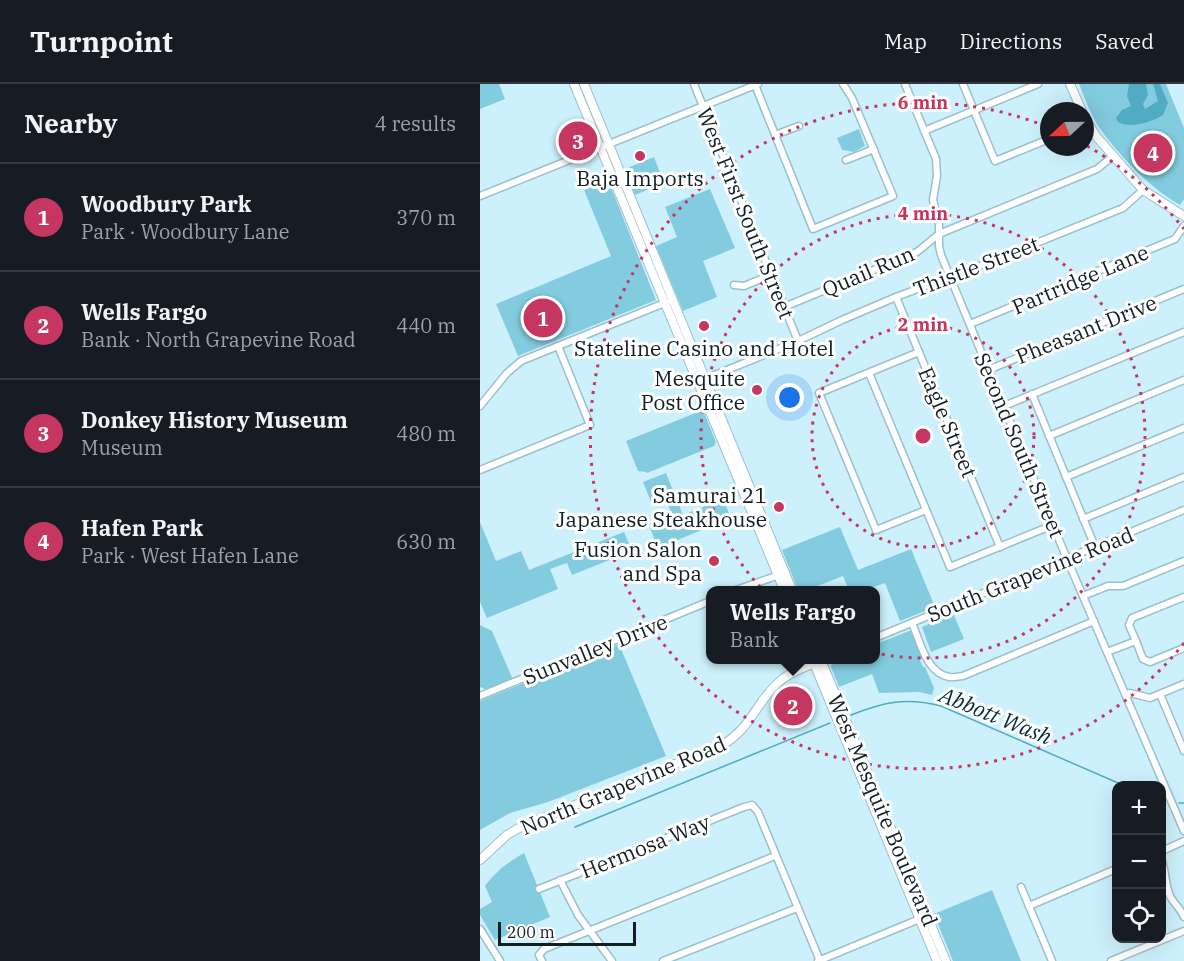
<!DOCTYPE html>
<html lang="en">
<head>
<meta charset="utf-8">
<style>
	body { margin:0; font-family:"IBM Plex Serif",serif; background:#20242c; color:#f1f3f6 }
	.controls { position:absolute; right:18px; bottom:18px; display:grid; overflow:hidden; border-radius:12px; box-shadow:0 6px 24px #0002 }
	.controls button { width:54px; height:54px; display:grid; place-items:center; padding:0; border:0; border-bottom:2px solid #363941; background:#171b24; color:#f1f3f6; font:30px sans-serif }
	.compass { position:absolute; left:560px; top:18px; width:54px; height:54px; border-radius:50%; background:#171b24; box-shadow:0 6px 24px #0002; rotate:248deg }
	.scale { position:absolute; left:18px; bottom:15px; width:138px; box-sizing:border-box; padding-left:6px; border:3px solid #111f23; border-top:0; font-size:16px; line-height:21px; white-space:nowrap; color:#111f23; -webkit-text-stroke:4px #fff; paint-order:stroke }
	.you { position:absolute; left:310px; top:314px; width:21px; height:21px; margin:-15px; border:4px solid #fff; border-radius:50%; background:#1a73e8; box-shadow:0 0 0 9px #1a73e833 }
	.badge { display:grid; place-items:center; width:39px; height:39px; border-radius:50%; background:#c53661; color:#fff; font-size:20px; font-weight:700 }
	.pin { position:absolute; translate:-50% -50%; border:3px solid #fff; box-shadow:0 2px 6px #0006 }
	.popup { position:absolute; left:226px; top:502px; width:174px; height:78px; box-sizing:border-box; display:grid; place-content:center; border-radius:12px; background:#171b24; filter:drop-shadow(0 2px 4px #0005); font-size:20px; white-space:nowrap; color:#9ea1a6 }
	.popup b { font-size:22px; color:#f1f3f6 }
	.popup::after { content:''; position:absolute; left:50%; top:100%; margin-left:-12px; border:12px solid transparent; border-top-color:#171b24 }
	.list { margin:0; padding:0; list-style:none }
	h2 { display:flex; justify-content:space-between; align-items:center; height:78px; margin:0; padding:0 24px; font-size:26px }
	h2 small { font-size:20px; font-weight:400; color:#9ea1a6 }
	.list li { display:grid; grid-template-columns:39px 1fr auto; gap:18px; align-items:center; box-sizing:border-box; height:108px; padding:0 24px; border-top:2px solid #363941 }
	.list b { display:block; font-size:22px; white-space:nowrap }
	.list p { margin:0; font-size:20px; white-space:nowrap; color:#9ea1a6 }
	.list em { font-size:20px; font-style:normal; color:#9ea1a6 }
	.icon { flex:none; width:33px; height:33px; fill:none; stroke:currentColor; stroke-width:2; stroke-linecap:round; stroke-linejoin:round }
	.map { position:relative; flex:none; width:704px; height:877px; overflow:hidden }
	header { display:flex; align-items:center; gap:36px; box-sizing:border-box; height:84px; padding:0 30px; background:#171b24; border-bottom:2px solid #363941 }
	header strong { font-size:28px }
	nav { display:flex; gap:33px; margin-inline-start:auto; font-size:21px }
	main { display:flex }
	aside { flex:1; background:#171b24 }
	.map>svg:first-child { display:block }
	.green { fill:#83cce0 }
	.water { fill:#50abc3 }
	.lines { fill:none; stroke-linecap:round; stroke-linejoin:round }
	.stream { stroke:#50abc3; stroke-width:1.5 }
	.minor-casing { stroke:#9cc0cb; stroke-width:9 }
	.major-casing { stroke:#9cc0cb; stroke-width:10 }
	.minor { stroke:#fff; stroke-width:6 }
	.major { stroke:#fff; stroke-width:8 }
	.ring { fill:none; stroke:#c53661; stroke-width:3; stroke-dasharray:3 6 }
	.poi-dot { fill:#c53661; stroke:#fff; stroke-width:2 }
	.labels { text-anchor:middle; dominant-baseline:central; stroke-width:6; stroke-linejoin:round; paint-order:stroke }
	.poi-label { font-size:21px; fill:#111f23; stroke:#fff; text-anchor:end }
	.street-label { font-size:21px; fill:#111f23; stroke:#fff }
	.water-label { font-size:22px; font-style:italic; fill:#022f39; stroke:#fff }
	.centre { fill:#c53661; stroke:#fff; stroke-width:3 }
	.ring-label { font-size:18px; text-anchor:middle; font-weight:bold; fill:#c53661; stroke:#fff; stroke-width:6; stroke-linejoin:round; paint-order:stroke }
</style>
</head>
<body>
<header>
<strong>Turnpoint</strong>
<nav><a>Map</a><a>Directions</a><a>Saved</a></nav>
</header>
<main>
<aside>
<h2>Nearby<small>4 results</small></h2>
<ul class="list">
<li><span class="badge">1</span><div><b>Woodbury Park</b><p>Park · Woodbury Lane</p></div><em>370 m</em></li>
<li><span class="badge">2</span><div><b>Wells Fargo</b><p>Bank · North Grapevine Road</p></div><em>440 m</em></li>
<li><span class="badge">3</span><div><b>Donkey History Museum</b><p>Museum</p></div><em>480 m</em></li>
<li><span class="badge">4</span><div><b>Hafen Park</b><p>Park · West Hafen Lane</p></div><em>630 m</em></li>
</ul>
</aside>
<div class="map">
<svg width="704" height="877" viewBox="0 0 704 877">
	<rect width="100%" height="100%" fill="#ccf1fc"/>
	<!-- green -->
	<g class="green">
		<polygon points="0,0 19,0 25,15 0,25"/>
		<path d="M599,0H686L704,44V115L700,121C669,103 640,73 619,43C610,30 605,14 599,0Z"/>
		<polygon points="379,45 385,62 374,68 362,66 357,54"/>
		<polygon points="174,73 184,99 155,111 146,88 150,83"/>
		<polygon points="128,96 176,216 38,272 16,220 131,172 104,106"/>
		<polygon points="230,105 255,164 223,177 237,213 203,227 176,162 197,153 185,123"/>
		<polygon points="223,326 236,358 234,362 167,389 166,388 158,387 146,357"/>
		<polygon points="186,389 203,431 243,415 251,434 178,464 170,444 194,435 185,414 172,420 163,398"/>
		<polygon points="0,438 16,477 41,467 49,486 144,448 152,467 92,491 87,479 70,485 78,505 7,534 0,518"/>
		<polygon points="360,443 378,486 431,465 455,523 420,537 405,499 385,506 369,506 363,492 327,506 318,506 302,466"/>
		<polygon points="473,529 484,555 451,568 442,543"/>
		<polygon points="0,541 12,547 33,596 8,606 0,603"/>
		<polygon points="429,547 432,548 442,572 440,576 443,583 445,583 454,604 452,611 439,608 399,609 392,590 359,603 351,583 352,578 359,576 395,576 396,560"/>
		<polygon points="139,560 186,672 68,718 30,729 0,746 0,617"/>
		<path d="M44,769L70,833L15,856L0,831V825L12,818L5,802C17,786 27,779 44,769Z"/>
		<polygon points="512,806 541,877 473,877 454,830"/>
	</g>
	<!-- water -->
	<path class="water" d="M649,0H666L668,11L663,20L665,25L678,17L673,0H680L688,19L683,31C673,38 649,45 638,38L636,34L642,26L651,22L647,12Z"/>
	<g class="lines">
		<!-- stream -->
		<g class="stream">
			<path d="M371,631C404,618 426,613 461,622L645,702"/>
			<polyline points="699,719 704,719"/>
			<polyline points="95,743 350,639"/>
		</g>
		<!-- minor casing -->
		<g class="minor-casing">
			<g id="minor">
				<polyline points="214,0 318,257"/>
				<polyline points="425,0 456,75 457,92 453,116 459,141 459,162 461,171 587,475 704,747"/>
				<polyline points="483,0 515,77 569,55"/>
				<polyline points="275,1 333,145 413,112 372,14 363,0"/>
				<polyline points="444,47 558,0"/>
				<polyline points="295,51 319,42"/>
				<polyline points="366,76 394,65"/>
				<polyline points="0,112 278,0"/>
				<polyline points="254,201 264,202 291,191"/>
				<polyline points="416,213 520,463"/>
				<polyline points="304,223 437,168 459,150 617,85 633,72"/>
				<polyline points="490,240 695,155 704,142"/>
				<polyline points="439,268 339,309 396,446 446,426"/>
				<polyline points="508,286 704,205"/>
				<polyline points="389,289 470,483 573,441"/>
				<polyline points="225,295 318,257 362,236 416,213 502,181 643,124 663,106"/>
				<polyline points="552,310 615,463"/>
				<polyline points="0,322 27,289 41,277 187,218"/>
				<polyline points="524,322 704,248"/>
				<polyline points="569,352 704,296"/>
				<polyline points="0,386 110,341 78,262"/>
				<polyline points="586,393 704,344"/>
				<polyline points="603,435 704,393"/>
				<polyline points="256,506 302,490"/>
				<polyline points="603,512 628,502 643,502 704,477"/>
				<path d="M432,539C440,557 446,589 469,593C473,594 479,592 483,592L614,537"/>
				<polyline points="395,554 704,426"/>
				<polyline points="656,557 663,575 670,578 704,564"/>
				<polyline points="627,568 656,557 649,541 652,534 704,513"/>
				<polyline points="680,610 704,667"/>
				<polyline points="646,611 650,609 670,614 704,600"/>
				<polyline points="0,612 230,517"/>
				<polyline points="682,767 704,757"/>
				<path d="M682,777C686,789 685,801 690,812C694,820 701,825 704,833"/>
				<polyline points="80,796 98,831 132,877"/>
				<polyline points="541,803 572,877"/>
				<polyline points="59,805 264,723 272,721 278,728 340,877"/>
				<polyline points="549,822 636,785"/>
				<polyline points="0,845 20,877"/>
				<polyline points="62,877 59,871 64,865 295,772"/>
				<polyline points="183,877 317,824"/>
				<polyline points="338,877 442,834"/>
				<polyline points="631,877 704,847"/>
			</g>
		</g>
		<!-- major casing -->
		<g class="major-casing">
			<g id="major">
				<polyline points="94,0 304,506"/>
				<polyline points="104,0 312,506"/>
				<polyline points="590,0 602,27"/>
				<polyline points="605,34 616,52 663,106 704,132"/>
				<polyline points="341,576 466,877"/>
				<polyline points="333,577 457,877"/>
				<path d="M0,776L27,751L39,744L244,660C271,643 275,621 296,601C308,588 326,583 341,576"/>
			</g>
		</g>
		<!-- minor -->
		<use href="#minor" class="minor"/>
		<!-- major -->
		<use href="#major" class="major"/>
	</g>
	<!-- distance rings -->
	<g class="ring">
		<circle cx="443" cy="352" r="111"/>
		<circle cx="443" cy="352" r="222"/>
		<path d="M704 559A333 333 0 1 1 568 43M607 62A333 333 0 0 1 704 145"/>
	</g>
	<!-- markers -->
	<g class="poi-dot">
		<circle cx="160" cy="72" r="6"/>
		<circle cx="224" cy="242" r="6"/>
		<circle cx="277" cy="306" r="6"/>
		<circle cx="299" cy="423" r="6"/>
		<circle cx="234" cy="477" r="6"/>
	</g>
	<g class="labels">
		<!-- poi labels -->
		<g class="poi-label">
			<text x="160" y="94" text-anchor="middle">Baja Imports</text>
			<text x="224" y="264" text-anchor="middle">Stateline Casino and Hotel</text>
			<text x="265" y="294">Mesquite<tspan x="265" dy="24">Post Office</tspan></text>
			<text x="287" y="411">Samurai 21<tspan x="287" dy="24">Japanese Steakhouse</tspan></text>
			<text x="222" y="465">Fusion Salon<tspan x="222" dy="24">and Spa</tspan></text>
		</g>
		<!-- street labels -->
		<g class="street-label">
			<text transform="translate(266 129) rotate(68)">West First South Street</text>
			<text transform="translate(496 182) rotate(-21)">Thistle Street</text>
			<text transform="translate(388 187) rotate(-23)">Quail Run</text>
			<text transform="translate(600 195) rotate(-23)">Partridge Lane</text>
			<text transform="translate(606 245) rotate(-22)">Pheasant Drive</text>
			<text transform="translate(468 338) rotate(67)">Eagle Street</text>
			<text transform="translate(540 361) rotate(67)">Second South Street</text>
			<text transform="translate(550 490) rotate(-22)">South Grapevine Road</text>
			<text transform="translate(115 565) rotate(-22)">Sunvalley Drive</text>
			<text transform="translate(143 701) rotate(-23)">North Grapevine Road</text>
			<text transform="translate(403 726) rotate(67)">West Mesquite Boulevard</text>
			<text transform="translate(165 762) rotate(-22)">Hermosa Way</text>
		</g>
		<!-- water labels -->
		<g class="water-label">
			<text transform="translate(516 631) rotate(22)">Abbott Wash</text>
		</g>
	</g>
	<circle cx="443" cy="352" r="9" class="centre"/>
	<g class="ring-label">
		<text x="443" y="25">6 min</text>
		<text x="443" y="136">4 min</text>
		<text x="443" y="247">2 min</text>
	</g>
</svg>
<div class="controls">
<button>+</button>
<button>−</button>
<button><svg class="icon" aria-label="locate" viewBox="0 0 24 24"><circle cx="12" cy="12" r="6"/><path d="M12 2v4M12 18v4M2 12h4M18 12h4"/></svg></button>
</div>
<svg class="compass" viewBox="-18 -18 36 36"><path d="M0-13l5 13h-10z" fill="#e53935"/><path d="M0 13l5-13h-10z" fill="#9ea1a6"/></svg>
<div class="scale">200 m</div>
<div class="you"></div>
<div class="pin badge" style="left:63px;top:234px">1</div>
<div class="pin badge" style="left:313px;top:622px">2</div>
<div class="popup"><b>Wells Fargo</b>Bank</div>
<div class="pin badge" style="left:98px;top:57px">3</div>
<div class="pin badge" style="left:673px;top:69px">4</div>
</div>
</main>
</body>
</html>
